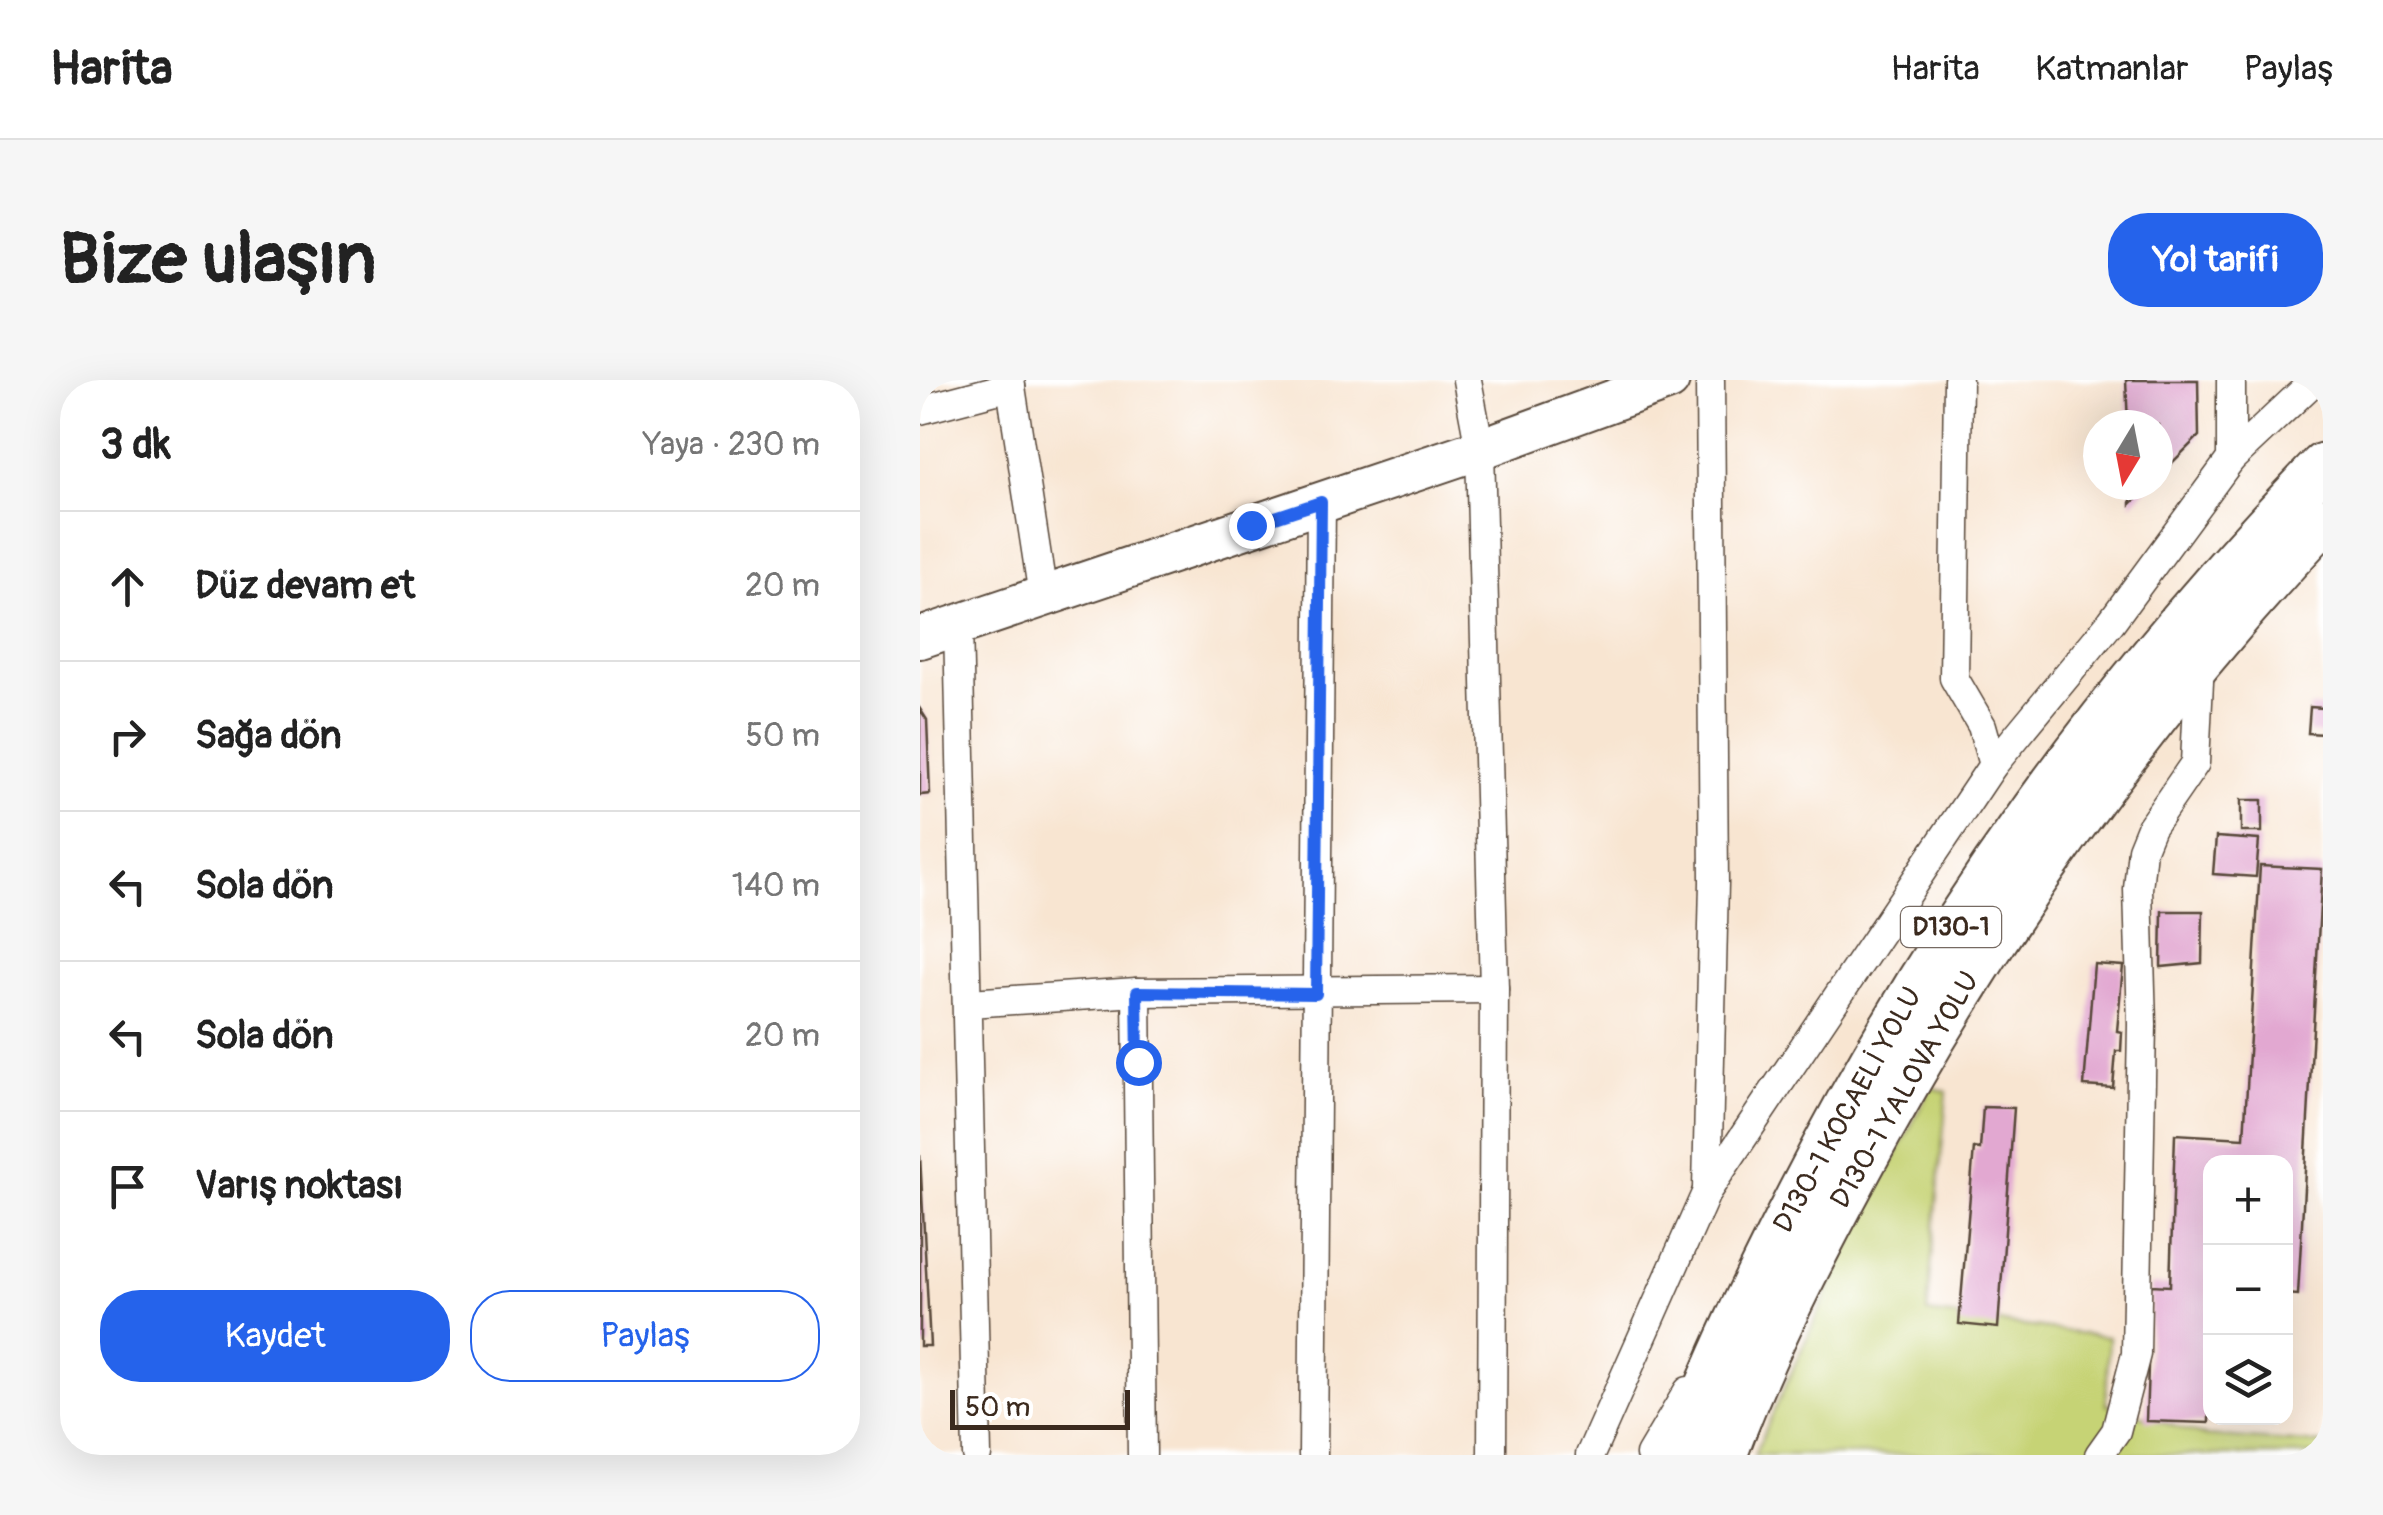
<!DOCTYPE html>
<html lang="tr">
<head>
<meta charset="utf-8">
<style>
	body { margin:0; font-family:Pangolin,sans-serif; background:#f6f6f6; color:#222 }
	.controls { position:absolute; right:30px; bottom:30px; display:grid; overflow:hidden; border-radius:20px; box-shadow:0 10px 40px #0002 }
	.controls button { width:90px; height:90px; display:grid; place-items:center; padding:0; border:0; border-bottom:2px solid #e0e0e0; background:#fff; color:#222; font:50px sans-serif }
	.compass { position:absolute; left:1163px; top:30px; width:90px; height:90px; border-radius:50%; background:#fff; box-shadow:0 10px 40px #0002; rotate:190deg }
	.scale { position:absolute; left:30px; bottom:25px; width:180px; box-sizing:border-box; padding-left:10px; border:5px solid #3b2a1e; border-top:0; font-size:28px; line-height:35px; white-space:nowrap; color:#3b2a1e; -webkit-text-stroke:8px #fff; paint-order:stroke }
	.stop { position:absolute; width:30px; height:30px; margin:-22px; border:8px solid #2563eb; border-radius:50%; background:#fff }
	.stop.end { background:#2563eb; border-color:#fff; box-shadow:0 2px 10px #0008 }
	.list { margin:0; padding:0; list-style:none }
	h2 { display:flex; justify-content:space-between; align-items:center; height:130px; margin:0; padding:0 40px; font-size:42px }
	h2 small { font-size:32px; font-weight:400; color:#767676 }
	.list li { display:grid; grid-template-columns:65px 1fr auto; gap:30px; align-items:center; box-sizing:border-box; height:150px; padding:0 40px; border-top:2px solid #e0e0e0 }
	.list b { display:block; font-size:38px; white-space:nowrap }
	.list em { font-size:32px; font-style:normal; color:#767676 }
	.actions { display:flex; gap:20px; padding:30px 40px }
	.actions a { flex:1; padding:22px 0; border:2px solid #2563eb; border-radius:40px; text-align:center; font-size:35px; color:#2563eb }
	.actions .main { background:#2563eb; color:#fff }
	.icon { flex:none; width:55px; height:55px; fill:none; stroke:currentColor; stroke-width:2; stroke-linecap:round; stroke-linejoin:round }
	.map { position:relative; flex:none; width:1403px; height:1075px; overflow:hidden; border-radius:40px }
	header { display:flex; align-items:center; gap:60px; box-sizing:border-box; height:140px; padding:0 50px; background:#fff; border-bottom:2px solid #e0e0e0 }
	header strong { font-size:48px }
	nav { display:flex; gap:55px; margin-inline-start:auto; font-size:35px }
	.intro { display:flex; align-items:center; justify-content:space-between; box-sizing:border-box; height:240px; padding:0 60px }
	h1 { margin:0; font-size:70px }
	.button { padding:25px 45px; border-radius:40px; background:#2563eb; color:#fff; font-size:35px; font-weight:700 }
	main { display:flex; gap:60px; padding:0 60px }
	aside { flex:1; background:#fff; border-radius:40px; box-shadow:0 10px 40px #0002 }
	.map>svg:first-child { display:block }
	.green { fill:#c6d374; stroke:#807e49; stroke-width:2.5 }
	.building { fill:#e2a8d1 }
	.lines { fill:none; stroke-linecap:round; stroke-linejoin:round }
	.minor-casing { stroke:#574639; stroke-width:31 }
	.secondary-casing { stroke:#574639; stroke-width:44 }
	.trunk-casing { stroke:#574639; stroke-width:49 }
	.minor { stroke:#fff; stroke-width:28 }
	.secondary { stroke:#fff; stroke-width:40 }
	.trunk { stroke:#fff; stroke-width:45 }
	.route { stroke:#2563eb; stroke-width:12 }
	.labels { text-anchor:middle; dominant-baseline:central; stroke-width:8; stroke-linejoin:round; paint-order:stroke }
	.shield { fill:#fff; stroke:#766a62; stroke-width:2.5 }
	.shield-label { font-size:25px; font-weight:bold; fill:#3b2a1e }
	.street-label { font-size:28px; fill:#3b2a1e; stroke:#fff }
</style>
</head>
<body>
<header>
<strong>Harita</strong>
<nav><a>Harita</a><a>Katmanlar</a><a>Paylaş</a></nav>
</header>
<div class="intro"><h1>Bize ulaşın</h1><a class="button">Yol tarifi</a></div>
<main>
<aside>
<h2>3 dk<small>Yaya · 230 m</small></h2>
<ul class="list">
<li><svg class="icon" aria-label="ahead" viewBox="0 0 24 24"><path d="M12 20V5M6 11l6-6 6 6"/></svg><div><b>Düz devam et</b></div><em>20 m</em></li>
<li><svg class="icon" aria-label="right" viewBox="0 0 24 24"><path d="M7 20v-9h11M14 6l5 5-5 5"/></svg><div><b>Sağa dön</b></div><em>50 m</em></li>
<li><svg class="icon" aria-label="left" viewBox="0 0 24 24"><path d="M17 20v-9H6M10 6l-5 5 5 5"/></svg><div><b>Sola dön</b></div><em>140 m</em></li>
<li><svg class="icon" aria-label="left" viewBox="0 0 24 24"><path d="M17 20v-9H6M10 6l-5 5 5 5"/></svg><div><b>Sola dön</b></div><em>20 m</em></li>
<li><svg class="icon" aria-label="arrive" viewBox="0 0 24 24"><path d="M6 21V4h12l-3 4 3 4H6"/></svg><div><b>Varış noktası</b></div></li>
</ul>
<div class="actions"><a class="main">Kaydet</a><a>Paylaş</a></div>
</aside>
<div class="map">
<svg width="1403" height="1075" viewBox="0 0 1403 1075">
	<rect width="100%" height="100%" fill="#fff"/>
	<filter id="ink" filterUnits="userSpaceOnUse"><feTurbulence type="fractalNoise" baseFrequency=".01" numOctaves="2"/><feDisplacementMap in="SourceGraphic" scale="20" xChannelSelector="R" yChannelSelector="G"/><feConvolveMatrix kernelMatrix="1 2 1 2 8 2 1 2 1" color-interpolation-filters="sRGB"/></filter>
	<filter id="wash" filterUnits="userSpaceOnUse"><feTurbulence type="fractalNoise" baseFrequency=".0048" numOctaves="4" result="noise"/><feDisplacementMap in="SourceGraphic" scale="40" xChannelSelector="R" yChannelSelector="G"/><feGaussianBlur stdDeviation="2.25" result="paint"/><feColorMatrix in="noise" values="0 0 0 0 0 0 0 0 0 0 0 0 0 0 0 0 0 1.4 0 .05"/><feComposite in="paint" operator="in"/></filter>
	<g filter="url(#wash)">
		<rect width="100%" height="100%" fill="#f8e5d1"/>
		<!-- green -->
		<polygon class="green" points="1011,707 1027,712 1007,933 1189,957 1186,1024 1285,1056 1403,1064 1403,1075 834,1075 924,875"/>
		<g id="blocks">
			<!-- building -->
			<g class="building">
				<polygon points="1206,0 1278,0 1279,56 1238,97 1238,45 1208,45"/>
				<polygon points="1211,105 1230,105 1211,124"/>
				<polygon points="1390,327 1403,328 1403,354 1388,353"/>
				<polygon points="0,329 7,340 10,414 0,415"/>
				<rect x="1321" y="420" width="21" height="32"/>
				<polygon points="1296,457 1339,460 1336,497 1293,494"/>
				<polygon points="1340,486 1402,489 1378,915 1366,914 1366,782 1290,782 1289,1043 1226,1041 1231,905 1250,906 1255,754 1324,758"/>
				<polygon points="1242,531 1283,531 1282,583 1241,587"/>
				<polygon points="1174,584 1203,586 1197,651 1202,652 1201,671 1196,671 1193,708 1164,706"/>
				<polygon points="1063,727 1094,728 1078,948 1039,944 1054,768 1060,769"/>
				<polygon points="0,775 10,966 0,966"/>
			</g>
		</g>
	</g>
	<g filter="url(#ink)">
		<use href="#blocks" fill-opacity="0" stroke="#574639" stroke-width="2.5"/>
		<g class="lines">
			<!-- minor casing -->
			<g class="minor-casing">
				<g id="minor">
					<polyline points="90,0 123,216"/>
					<polyline points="547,0 560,69 574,609 572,1075"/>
					<polyline points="1038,0 1034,298 1062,346 1073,385"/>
					<polyline points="0,30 91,6"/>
					<polyline points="1311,79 1395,0"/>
					<polyline points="38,245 57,1075"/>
					<polyline points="217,612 222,1075"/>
					<polyline points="49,623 217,612 574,609"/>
					<polyline points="787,809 794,502 790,0"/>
					<polyline points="393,1075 401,122"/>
					<polyline points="670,1075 787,811 1073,385 1191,242 1311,79 1311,0"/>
					<polyline points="730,1075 768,1011"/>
					<polyline points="1179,1075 1196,1051 1216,974 1222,644 1218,509 1222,469 1231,447 1275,383 1280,281"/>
				</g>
			</g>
			<!-- secondary casing -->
			<g class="secondary-casing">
				<polyline id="secondary" points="0,258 560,69 749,0"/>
			</g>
			<!-- trunk casing -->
			<g class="trunk-casing">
				<g id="trunk">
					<path d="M761,1075C794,986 837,898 880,814C1020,541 1190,306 1403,86"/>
					<path d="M804,1075C839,980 885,889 933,800C1061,559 1216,340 1403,141"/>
				</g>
			</g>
			<!-- minor -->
			<use href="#minor" class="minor"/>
			<!-- secondary -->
			<use href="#secondary" class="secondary"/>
			<!-- trunk -->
			<use href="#trunk" class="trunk"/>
		</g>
	</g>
	<g class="lines" filter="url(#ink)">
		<!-- route -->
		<polyline class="route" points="218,682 217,612 396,614 401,122 331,145"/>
	</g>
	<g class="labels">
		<!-- shield labels -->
		<rect class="shield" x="981" y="527" width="100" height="40" rx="8"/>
		<g class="shield-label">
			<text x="1031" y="547">D130-1</text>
		</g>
		<!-- street labels -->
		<g class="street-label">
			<text transform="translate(985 710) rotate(-60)">D130-1 YALOVA YOLU</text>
			<text transform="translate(928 730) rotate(-61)">D130-1 KOCAELİ YOLU</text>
		</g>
	</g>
</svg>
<div class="controls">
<button>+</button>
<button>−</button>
<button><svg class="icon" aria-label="layers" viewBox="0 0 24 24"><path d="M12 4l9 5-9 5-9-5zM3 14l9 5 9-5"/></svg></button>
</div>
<svg class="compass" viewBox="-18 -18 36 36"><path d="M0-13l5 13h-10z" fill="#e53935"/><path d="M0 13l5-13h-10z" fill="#767676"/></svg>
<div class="scale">50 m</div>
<div class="stop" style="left:218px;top:682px"></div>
<div class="stop end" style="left:331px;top:145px"></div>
</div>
</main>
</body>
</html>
